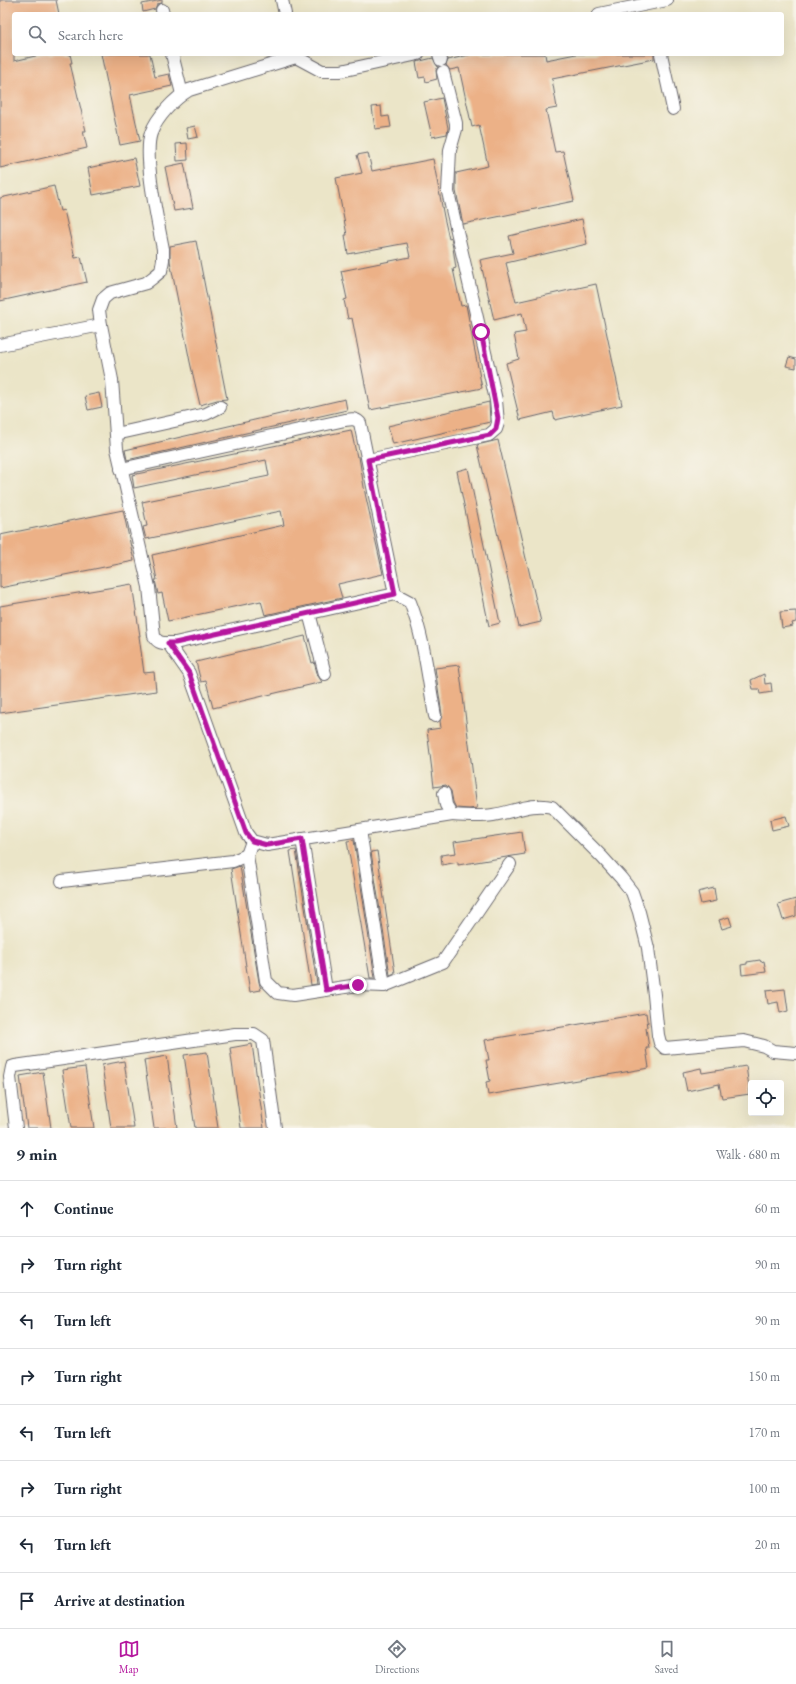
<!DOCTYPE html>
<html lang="en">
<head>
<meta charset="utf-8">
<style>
	body { margin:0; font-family:"EB Garamond",serif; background:#f2f2f3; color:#1f2937 }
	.controls { position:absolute; right:12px; bottom:12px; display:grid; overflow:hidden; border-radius:4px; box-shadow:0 4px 16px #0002 }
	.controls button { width:36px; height:36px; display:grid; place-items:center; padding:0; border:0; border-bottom:1px solid #e0e1e3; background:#fff; color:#1f2937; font:20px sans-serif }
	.stop { position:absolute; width:12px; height:12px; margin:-9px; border:3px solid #b5179e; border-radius:50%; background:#fff }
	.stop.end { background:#b5179e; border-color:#fff; box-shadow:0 1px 4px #0008 }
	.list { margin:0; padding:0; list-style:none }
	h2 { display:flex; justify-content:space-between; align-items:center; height:52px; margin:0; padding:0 16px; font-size:17px }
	h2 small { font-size:13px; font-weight:400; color:#747a83 }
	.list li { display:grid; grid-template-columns:26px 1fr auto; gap:12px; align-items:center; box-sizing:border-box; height:56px; padding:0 16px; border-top:1px solid #e0e1e3 }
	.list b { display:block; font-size:15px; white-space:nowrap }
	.list em { font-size:13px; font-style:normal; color:#747a83 }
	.icon { flex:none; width:22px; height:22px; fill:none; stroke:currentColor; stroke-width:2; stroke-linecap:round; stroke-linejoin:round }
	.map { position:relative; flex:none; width:796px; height:1128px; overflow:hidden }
	.search { position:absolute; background:#fff; box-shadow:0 4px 16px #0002; left:12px; right:12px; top:12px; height:44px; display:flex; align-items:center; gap:10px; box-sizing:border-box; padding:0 14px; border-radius:4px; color:#747a83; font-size:15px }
	.sheet { height:500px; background:#fff }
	nav { display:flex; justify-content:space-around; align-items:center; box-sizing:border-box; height:56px; border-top:1px solid #e0e1e3; background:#fff; font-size:11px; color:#747a83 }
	nav a { display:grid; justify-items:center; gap:2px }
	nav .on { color:#b5179e }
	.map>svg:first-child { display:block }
	.building { fill:#ecb187 }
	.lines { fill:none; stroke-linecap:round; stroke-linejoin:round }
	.minor-casing { stroke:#68666c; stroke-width:14 }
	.minor { stroke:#fff; stroke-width:12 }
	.route { stroke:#b5179e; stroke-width:5 }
</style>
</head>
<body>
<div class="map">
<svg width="796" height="1128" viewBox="0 0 796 1128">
	<rect width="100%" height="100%" fill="#f7f3e8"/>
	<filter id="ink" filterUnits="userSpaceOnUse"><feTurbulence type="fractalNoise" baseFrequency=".025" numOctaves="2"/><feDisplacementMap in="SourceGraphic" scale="8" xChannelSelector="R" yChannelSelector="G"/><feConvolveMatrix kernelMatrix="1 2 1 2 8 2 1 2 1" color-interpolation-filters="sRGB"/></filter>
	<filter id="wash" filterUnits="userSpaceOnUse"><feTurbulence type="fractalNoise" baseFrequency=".012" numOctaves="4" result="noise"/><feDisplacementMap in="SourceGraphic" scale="16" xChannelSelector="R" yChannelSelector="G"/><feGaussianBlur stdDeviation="0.9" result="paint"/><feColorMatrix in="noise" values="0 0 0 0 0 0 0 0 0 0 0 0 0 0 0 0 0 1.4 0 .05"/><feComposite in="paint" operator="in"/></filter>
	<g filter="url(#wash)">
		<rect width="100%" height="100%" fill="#ebe5c8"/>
		<g id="blocks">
			<!-- building -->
			<g class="building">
				<polygon points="0,0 56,0 59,14 14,14 14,61 44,54 70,54 72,63 70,63 86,131 83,131 87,148 0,168"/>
				<polygon points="162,0 162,3 157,4 155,9 143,12 142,4"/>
				<polygon points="101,54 150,54 155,77 169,74 172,86 130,95 140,141 120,145"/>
				<polygon points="473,54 545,54 546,60 576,54 654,54 654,59 552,79 557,108 546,110 555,152 563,151 574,201 463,224 456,191 456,173 488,166 479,125 472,127 459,68 450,70 446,65 448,60"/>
				<polygon points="433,58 438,67 436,70 437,79 426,82 425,77 419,78 416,62"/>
				<polygon points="442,98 448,128 447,134 432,137 424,102"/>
				<polygon points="381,106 382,117 389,116 391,127 375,129 372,107"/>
				<polygon points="195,126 198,137 188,139 186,128"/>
				<polygon points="187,143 188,160 177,161 176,144"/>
				<polygon points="368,153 372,171 433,159 444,217 449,239 451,238 453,248 456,268 453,269 461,306 466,305 482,388 370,410 352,318 348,319 344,300 347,299 341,271 410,257 407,243 348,254 345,235 347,235 336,178 362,173 357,155"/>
				<polygon points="134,158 140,186 93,195 88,168"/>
				<polygon points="184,163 193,208 174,211 165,167"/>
				<polygon points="54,186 60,211 64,210 75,258 81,257 87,282 0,301 0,198"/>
				<polygon points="582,219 587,244 506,263 516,302 596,284 622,405 555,420 553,412 520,420 506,363 519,359 514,334 526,332 522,313 494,320 480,260 513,253 509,236"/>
				<polygon points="196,241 227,399 217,400 200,405 190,362 170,261 170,246"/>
				<polygon points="789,357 796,359 796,368 786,366"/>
				<polygon points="99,393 102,407 88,410 85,396"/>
				<polygon points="345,399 347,410 127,460 125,450"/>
				<polygon points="489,402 490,422 393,444 388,426"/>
				<polygon points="351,430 357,457 359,457 365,493 383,574 338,584 342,598 265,615 261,601 168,621 162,593 158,594 155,580 157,580 152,555 284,525 281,511 146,539 143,527 147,526 142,502 269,476 266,460 134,488 132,475"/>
				<polygon points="498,440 541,622 519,627 477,445"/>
				<polygon points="468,468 500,623 489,626 457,471"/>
				<polygon points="123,510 134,561 0,588 0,535"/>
				<polygon points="132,584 140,636 139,636 144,673 154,672 156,691 0,713 0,606"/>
				<polygon points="796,611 796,622 792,623 793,626 782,628 780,612"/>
				<polygon points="305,636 312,663 314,662 318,676 322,682 213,708 206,681 201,682 196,662"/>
				<polygon points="459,665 477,808 469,809 456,808 453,802 451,791 446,785 434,787 427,730 441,728 440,721 442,715 435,668"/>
				<polygon points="764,674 765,684 771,683 772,692 760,694 759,689 753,689 751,680"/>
				<polygon points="786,816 789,826 772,830 770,820"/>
				<polygon points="522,832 525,854 458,865 458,862 442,865 441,855 456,853 454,842"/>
				<polygon points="354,840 375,978 370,978 347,841"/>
				<polygon points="296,850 317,984 311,985 290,851"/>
				<polygon points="377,851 395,973 390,975 371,852"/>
				<polygon points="240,866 259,982 261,990 250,992 231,869"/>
				<polygon points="714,888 716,901 701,904 698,892"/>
				<polygon points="796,899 796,916 783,920 778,904"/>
				<polygon points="729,917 732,926 722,929 719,920"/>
				<polygon points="760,960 761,962 764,961 766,972 742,975 741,965 747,964 747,962"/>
				<polygon points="785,989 788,1011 780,1013 778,1002 768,1004 766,991"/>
				<polygon points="646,1013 648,1027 646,1028 649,1048 646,1048 649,1068 488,1095 486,1082 490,1081 486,1060 489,1060 485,1040"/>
				<polygon points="252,1044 264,1128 241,1128 230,1048"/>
				<polygon points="207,1052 218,1128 195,1128 184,1055"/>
				<polygon points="167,1056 177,1128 154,1128 144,1060"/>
				<polygon points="124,1061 134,1128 111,1128 102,1065"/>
				<polygon points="746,1066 750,1094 722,1098 719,1084 687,1091 683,1072 701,1068 702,1073"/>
				<polygon points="85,1067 94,1128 71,1128 62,1070"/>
				<polygon points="43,1072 51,1128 27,1128 20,1076"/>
			</g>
		</g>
	</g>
	<g filter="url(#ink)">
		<use href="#blocks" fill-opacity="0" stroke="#68666c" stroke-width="1"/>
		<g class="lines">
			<!-- minor casing -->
			<g class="minor-casing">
				<g id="minor">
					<polyline points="282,0 285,14"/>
					<polyline points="162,10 163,14"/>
					<polyline points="599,14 667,0"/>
					<polyline points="172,54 182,94"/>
					<polyline points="295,54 296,57 322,71 341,71 418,54"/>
					<polyline points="439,54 441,60"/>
					<polyline points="661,54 673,109"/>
					<path d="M296,57L189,90C174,99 157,117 151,133C143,155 158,223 163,249V260L161,271L155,276L146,283L110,293L103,299L99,310L101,325L112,380L117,449L149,587L154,636C158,645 166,643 175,643L395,594L410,602C424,637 428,678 435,716"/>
					<polyline points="0,345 101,325"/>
					<polyline points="116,434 206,414 220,407"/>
					<polyline points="368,460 489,435 496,429 498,423 496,400 448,192 450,150 456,129 456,123 443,72"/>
					<path d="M121,469L345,420C351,419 355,418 360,423L395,594"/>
					<polyline points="309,613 325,674"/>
					<polyline points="168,643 189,673 246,833 252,841 267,845 452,815"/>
					<path d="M444,793L446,805L452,815C465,816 480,817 493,815C513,812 533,802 552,807L602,857L621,878L632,892L639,912L648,948L654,995L658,1035L660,1043L665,1048L744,1041L764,1046L773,1051L796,1053"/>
					<polyline points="360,830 384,986"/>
					<polyline points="302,839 326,990"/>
					<polyline points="252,841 247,855 266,981 278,993 293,995 358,985 384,986 443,962 510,864"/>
					<polyline points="62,881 233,861 247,855"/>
					<polyline points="16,1128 10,1077 12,1067 15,1066 235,1034 254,1034 263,1040 275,1128"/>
				</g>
			</g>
			<!-- minor -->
			<use href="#minor" class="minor"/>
		</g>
	</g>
	<g class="lines" filter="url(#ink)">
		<!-- route -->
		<polyline class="route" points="358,985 326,990 302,839 267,845 252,841 246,833 189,673 168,643 175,643 395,594 368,460 490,435 496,429 498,418 481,332"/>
	</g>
</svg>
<div class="controls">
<button><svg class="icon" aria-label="locate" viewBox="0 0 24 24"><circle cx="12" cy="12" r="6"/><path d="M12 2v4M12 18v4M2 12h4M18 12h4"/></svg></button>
</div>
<div class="stop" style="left:481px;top:332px"></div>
<div class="stop end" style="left:358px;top:985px"></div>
<div class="search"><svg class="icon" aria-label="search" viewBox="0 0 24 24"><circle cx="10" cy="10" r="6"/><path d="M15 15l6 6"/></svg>Search here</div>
</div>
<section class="sheet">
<h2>9 min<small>Walk · 680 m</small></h2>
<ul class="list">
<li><svg class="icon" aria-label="ahead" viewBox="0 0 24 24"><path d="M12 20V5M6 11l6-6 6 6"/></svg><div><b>Continue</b></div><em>60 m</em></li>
<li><svg class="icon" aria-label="right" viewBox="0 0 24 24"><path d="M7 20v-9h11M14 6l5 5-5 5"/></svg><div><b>Turn right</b></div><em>90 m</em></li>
<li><svg class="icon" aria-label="left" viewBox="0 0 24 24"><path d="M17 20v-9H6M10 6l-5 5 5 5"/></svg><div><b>Turn left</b></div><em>90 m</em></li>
<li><svg class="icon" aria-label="right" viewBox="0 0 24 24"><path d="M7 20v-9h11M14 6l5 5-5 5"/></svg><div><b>Turn right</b></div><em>150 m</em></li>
<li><svg class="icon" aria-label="left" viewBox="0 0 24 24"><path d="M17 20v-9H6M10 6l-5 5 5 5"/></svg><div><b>Turn left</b></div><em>170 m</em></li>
<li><svg class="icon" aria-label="right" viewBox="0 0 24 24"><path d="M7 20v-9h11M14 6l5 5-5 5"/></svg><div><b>Turn right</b></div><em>100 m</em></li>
<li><svg class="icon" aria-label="left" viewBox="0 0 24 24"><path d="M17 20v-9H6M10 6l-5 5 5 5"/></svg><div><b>Turn left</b></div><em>20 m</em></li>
<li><svg class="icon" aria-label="arrive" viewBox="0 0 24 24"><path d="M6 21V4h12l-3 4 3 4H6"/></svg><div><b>Arrive at destination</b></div></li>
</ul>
</section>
<nav>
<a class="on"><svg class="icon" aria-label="map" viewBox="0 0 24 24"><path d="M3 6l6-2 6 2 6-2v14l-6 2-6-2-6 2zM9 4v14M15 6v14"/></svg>Map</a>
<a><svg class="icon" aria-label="directions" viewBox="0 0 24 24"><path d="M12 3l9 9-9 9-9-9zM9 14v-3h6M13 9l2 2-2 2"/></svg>Directions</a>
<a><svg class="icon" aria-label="saved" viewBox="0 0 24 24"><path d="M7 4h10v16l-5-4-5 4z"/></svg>Saved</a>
</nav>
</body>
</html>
